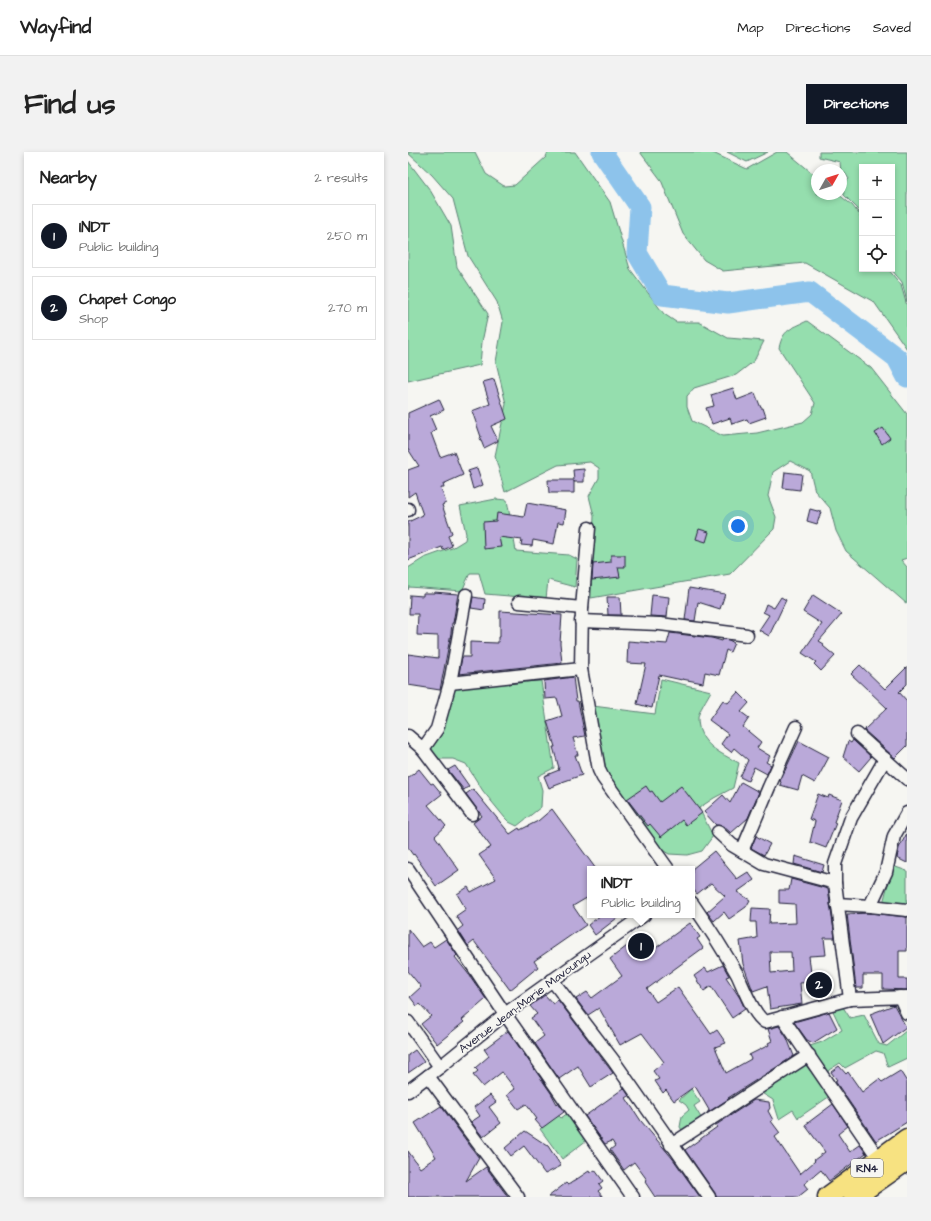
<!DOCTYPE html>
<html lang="en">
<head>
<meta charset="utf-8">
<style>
	body { margin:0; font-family:"Architects Daughter",sans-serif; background:#f2f2f2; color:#222 }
	.controls { position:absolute; right:12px; top:12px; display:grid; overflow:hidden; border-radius:0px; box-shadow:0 2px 6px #0003 }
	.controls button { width:36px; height:36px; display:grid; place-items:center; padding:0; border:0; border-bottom:1px solid #e0e0e0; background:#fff; color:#222; font:20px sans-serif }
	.compass { position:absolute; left:403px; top:12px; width:36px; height:36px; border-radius:50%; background:#fff; box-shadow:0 2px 6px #0003; rotate:51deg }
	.you { position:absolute; left:330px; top:374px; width:14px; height:14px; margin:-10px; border:3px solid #fff; border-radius:50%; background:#1a73e8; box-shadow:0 0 0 6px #1a73e833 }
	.badge { display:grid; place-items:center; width:26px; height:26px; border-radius:50%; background:#111827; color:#fff; font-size:13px; font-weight:700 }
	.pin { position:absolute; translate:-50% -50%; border:2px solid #fff; box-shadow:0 1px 4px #0006 }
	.popup { position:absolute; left:179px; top:714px; width:108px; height:52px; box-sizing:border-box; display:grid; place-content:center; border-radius:0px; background:#fff; filter:drop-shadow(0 1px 3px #0005); font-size:13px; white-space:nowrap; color:#767676 }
	.popup b { font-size:15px; color:#222 }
	.popup::after { content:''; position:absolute; left:50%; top:100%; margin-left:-8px; border:8px solid transparent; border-top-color:#fff }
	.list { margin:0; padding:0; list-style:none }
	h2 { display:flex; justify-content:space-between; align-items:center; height:52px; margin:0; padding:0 16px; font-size:17px }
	h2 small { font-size:13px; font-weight:400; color:#767676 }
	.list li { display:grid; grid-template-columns:26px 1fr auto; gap:12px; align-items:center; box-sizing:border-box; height:64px; margin:0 8px 8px; padding:0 8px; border:1px solid #e0e0e0; border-radius:0px }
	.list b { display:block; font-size:15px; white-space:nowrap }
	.list p { margin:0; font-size:13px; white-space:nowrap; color:#767676 }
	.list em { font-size:13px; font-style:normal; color:#767676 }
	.icon { flex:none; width:22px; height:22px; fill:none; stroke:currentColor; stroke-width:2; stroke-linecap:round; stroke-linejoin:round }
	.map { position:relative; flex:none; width:499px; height:1045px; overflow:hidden; border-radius:0px }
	header { display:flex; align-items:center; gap:24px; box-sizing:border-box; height:56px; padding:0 20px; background:#fff; border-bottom:1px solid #e0e0e0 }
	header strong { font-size:19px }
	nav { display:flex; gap:22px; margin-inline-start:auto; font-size:14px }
	.intro { display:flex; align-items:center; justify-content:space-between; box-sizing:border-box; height:96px; padding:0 24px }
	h1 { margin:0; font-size:28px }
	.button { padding:10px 18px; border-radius:0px; background:#111827; color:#fff; font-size:14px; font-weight:700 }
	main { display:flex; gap:24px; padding:0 24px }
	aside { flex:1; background:#fff; border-radius:0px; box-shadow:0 2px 6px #0003 }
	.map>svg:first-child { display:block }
	.green { fill:#95deae; stroke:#5c8074 }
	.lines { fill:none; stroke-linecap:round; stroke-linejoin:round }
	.river { stroke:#8dc3eb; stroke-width:21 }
	.building { fill:#baa9d9; stroke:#22223b; fill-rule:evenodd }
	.minor-casing { stroke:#22223b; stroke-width:15 }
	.trunk-casing { stroke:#22223b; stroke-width:23 }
	.minor { stroke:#f6f6f2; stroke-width:12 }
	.trunk { stroke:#f7e281; stroke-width:20 }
	.labels { text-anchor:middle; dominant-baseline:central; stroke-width:3.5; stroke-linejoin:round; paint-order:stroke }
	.shield { fill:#f6f6f2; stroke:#626272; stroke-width:1 }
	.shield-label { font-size:11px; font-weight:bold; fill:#22223b }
	.street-label { font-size:12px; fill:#22223b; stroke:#f6f6f2 }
</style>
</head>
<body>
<header>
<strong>Wayfind</strong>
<nav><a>Map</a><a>Directions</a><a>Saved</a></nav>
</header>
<div class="intro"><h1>Find us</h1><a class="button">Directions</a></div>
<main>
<aside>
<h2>Nearby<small>2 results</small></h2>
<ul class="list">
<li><span class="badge">1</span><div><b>INDT</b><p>Public building</p></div><em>250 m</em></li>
<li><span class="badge">2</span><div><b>Chapet Congo</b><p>Shop</p></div><em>270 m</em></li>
</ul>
</aside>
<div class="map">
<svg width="499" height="1045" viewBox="0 0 499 1045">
	<rect width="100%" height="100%" fill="#f6f6f2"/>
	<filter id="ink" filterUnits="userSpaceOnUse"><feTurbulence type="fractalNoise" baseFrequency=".025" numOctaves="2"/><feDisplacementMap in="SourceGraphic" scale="8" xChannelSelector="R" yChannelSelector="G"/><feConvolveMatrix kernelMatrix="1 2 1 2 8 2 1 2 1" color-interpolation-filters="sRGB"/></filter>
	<g filter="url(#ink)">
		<!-- green -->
		<g class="green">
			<path d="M0,0H67L78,22L96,34L107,33L138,5L140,0H167L202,50L222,117L256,162L268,170H291L320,186L356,189L346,209L328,223L286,236L279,244V255L284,269L315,284L349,281L395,270L404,262L407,251L371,196C375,177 383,177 399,169L463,216L499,262V406L493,408L499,415V452L438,399L428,379L422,356L407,339L402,319L382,309L365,320L360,344L368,365L366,377L322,422L183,446L186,364L181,344L191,326V316L182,310L150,313L97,340L87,304L98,252L88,210L95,170L89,150L60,104L45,47L24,23L0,1Z"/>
			<polygon points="232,0 303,0 339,17 369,0 379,0 409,25 409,42 430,42 444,53 451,62 450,57 436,43 435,33 441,27 437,21 433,20 432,10 411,5 411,0 499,0 499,150 494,130 483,117 484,117 484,15 454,15 454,69 452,64 454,72 454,117 480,117 493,133 499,154 499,197 466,150 397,111 315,119 296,108 275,82 253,28"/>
			<polygon points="319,0 360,0 339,10"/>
			<polygon points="0,9 22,38 43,74 49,115 80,162 74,190 72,213 0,229"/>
			<polygon points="88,347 99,348 108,399 161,403 169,407 167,435 140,428 138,447 77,442 71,421 62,421 54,439 1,435 0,438 0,416 16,406 44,396 57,388 58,382 52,354"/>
			<path d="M253,527L303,539C300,545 290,560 290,566C290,592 312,601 331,611L325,636L306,646L291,656L305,684L294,699L279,703L261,702L251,696L199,623L185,554L247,562Z"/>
			<polygon points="133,529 146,616 130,624 134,638 133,655 109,674 101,670 97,666 75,639 58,612 45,607 32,607 21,597 47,533"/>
			<polygon points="485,714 499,719 499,754 475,751"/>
			<polygon points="435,855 442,866 456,863 471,892 479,894 499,878 499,906 480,915 475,901 468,899 437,916 432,911 421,918 418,924 399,895 414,890 434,878 425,859"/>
			<polygon points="396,911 422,944 390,966 385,958 371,967 365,948 352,940"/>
			<polygon points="283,937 292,950 286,954 295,969 276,982 272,975 274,964 281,958 278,953 271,948"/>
			<polygon points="160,961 179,988 154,1007 132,977 150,963 153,966"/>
		</g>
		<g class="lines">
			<!-- river -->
			<polyline class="river" points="194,0 232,55 229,101 254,143 320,151 402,140 489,206 499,225"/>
		</g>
		<!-- building -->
		<g class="building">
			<polygon points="86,227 99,267 83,274 90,289 76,296 72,286 73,285 64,259 82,252 75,230"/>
			<polygon points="325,236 329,248 347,241 353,256 355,256 358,265 341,271 339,267 324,272 322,266 304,272 298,256 306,254 303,243"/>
			<polygon points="31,247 36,258 22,264 28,278 23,281 32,305 46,300 55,323 35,332 36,336 33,336 38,351 34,353 44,381 40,384 44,394 35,398 34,395 0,408 0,370 15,363 7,340 0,345 0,318 11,314 0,297 0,261"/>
			<polygon points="475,276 482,286 474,292 467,281"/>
			<polygon points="69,316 75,333 65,337 60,319"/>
			<polygon points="176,317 176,330 166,330 166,329 166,341 141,341 140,328 166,328 165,318"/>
			<polygon points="377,320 394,322 392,338 375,336"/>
			<polygon points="119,351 158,358 156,371 150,370 146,392 125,388 124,394 113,393 114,388 91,385 93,395 76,397 75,370 88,369 89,361 116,365"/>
			<polygon points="402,357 413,360 409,372 399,369"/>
			<polygon points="291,377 301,380 298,390 288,387"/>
			<polygon points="203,403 217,403 217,415 210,415 212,425 184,428 185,412 203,410"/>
			<polygon points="281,436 317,442 312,457 290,450 287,469 277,468"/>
			<polygon points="26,440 50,442 45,471 44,471 43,481 32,538 0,533 0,502 30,506 30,484 9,483 10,462 1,462 2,443 15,444 15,441 26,441"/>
			<polygon points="244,443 261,445 259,465 242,464"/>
			<polygon points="405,443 434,462 411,489 416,492 415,494 427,504 413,519 406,512 408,510 394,501 414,472 395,460"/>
			<polygon points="65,445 77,447 76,458 63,456"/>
			<polygon points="199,445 212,445 213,463 200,463"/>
			<polygon points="373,445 378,448 361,484 351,478 361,463 355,460 358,452 366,456"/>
			<polygon points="92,459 154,463 152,491 154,511 51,522 54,505 62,505 62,490 90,491 90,485 92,485"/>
			<polygon points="262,481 304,486 314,489 315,487 321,488 326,491 322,500 318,498 311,523 297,520 295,531 274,527 274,528 251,523 244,556 229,552 238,512 219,511 220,489 259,492"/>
			<polygon points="452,513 477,537 499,515 499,532 491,540 499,549 499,594 487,606 456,578 479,556 443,522"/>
			<polygon points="165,525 168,549 170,549 177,584 165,586 170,603 167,603 174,623 154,630 154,631 141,636 136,624 151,618 150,616 151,616 145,595 147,595 139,569 154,564 149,546 137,547 136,529"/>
			<polygon points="330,540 341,551 333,560 341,566 335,575 353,590 349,596 362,604 358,610 363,613 359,622 346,615 340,629 332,625 340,608 326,596 323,600 313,592 320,582 301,568 315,548 320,551"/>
			<polygon points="445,588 463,605 451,619 435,605 440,589 443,591"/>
			<polygon points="391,589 421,605 407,631 394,624 390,638 372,633 373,630 372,629"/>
			<polygon points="47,614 61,634 56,638 40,618"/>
			<polygon points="11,617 23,632 25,631 34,642 20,653 38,674 27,684 51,718 28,734 6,702 5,703 0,696 0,626"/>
			<polygon points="333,630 351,640 340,666 323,681 315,674 308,673 296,660 315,643 322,651"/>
			<polygon points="238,634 242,640 244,639 252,650 273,634 294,661 278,673 274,668 253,685 242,672 240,674 219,647"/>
			<polygon points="65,637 102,682 111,676 112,678 130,669 144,657 188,717 182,717 182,744 165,754 178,773 126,809 130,815 102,838 66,789 60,794 50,778 55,774 48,764 58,757 49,742 60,735 63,740 88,727 71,703 83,695 65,671 74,664 58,642"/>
			<polygon points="410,642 420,646 421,643 434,648 426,670 428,671 418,696 402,690 407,669 401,667"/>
			<polygon points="499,681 499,711 489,706 491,696"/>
			<polygon points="348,684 362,692 356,703 343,696"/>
			<polygon points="306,699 329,727 340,720 346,728 329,740 342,748 338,755 321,767 316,760 306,769 299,760 317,744 303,731 289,742 284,736 284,717"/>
			<polygon points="387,704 416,713 414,720 386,712"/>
			<path d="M383,727L420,737L427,786H416L418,803L401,804L404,830L392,831L394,852L362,857L359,834L345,839L335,812L332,789L349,786L348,770H343L344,756L362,757L361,772L388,771L387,752L371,751V738H381ZM362,800H383L384,819L363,821Z"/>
			<polygon points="461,761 499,765 499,799 491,799 491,827 499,827 499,838 475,837 475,823 455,823 455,836 448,836 439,762"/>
			<polygon points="193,763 213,763 187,783 180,773"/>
			<polygon points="282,771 292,785 289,787 295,796 239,837 248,850 270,835 303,882 309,878 318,891 307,895 318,921 343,907 341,903 361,893 360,891 364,889 360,877 371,874 379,886 386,904 320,946 322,946 299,961 301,958 287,934 266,949 258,938 255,941 247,929 251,927 245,919 256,910 234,881 212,893 191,856 180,863 168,847 179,840 184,846 214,824 202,807 223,791 224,793 235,785 245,798"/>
			<polygon points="0,777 14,795 22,790 26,795 38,787 49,803 47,805 62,824 78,847 54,868 56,870 29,892 13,872 23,864 12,852 9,854 2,845 13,835 0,819"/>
			<polygon points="315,813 321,824 318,825 332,846 337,857 324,866 303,834 296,839 286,824 297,816 300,820"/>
			<polygon points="137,843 145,852 150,848 205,921 183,935 170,914 151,927 124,887 127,891 136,884 123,866 129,862 122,854"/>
			<polygon points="486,853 498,875 475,892 462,862"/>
			<polygon points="421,860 429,876 405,891 399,888 386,870"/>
			<polygon points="100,879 143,941 149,952 150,951 156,960 134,976 127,968 129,967 118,952 110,957 99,943 107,937 94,920 75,935 65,923 70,919 67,916 81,904 76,897"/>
			<polygon points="7,898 16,910 0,921 0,903"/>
			<polygon points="431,914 438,922 440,920 454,940 471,927 474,930 492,919 499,930 499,970 468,989 427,929 429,928 423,920"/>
			<polygon points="216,936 221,944 218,946 233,969 265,1007 292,1045 247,1045 237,1030 239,1028 237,1025 226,1010 216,1018 202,998 207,994 204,989 197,992 177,964"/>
			<polygon points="82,943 88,950 81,955 93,971 75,985 63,970 72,964 66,955"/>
			<polygon points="346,948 361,950 362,956 360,959 365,968 363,969 372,981 367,985 392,1022 407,1009 406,1008 417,1000 397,973 425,952 440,974 430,982 442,1000 452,993 458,1001 421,1029 413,1018 396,1032 400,1037 390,1045 308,1045 307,1041 277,998 309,975 308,973"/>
			<polygon points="33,954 71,1006 58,1029 78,1015 100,1045 0,1045 0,999 12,1016 28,1005 7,971"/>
			<polygon points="117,979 140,994 153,1014 137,1022 116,994 103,1004 97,996"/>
			<polygon points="187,1018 195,1029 191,1032 194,1036 190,1039 195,1045 140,1045 158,1031 160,1033 181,1019 182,1021"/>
		</g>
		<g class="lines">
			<!-- minor casing -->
			<g class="minor-casing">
				<g id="minor">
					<polyline points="0,357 0,358"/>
					<polyline points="181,376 174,456 173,517 191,618 195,626 260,717"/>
					<polyline points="111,450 174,456"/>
					<polyline points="173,469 252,472 339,483"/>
					<polyline points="42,531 173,517"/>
					<polyline points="449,582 499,627"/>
					<polyline points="0,584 15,597 64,662"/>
					<polyline points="15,597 29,577 42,531 58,443"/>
					<polyline points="310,680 324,693 356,712 427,731"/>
					<polyline points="334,699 361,635 388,575"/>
					<polyline points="0,717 97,862 225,1045"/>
					<path d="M284,751C300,774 315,797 329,822C335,834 345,863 357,870L442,847L499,845"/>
					<polyline points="429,752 462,754 499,758"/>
					<polyline points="462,754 478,720 486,684 499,661"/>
					<polyline points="144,828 205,908 301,1045"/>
					<polyline points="492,845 499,861"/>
					<polyline points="442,847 427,731 427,712 443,666 477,607"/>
					<polyline points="374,865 471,1007"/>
					<polyline points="0,870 32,915"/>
					<polyline points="20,924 110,1045"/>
					<polyline points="0,939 32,915 97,862 236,763"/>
					<polyline points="263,993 401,903"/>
				</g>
			</g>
			<!-- trunk casing -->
			<g class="trunk-casing">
				<g id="trunk">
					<polyline points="420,1045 499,987"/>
					<polyline points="446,1045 499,1008"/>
				</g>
			</g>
			<!-- minor -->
			<use href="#minor" class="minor"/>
			<!-- trunk -->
			<use href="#trunk" class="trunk"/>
		</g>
	</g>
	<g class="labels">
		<!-- shield labels -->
		<rect class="shield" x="443" y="1007" width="32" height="18" rx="3"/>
		<g class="shield-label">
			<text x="459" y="1016">RN4</text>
		</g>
		<!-- street labels -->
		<g class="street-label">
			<text transform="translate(117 850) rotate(-37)">Avenue Jean-Marie Mavoungu</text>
		</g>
	</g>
</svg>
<div class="controls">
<button>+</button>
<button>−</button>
<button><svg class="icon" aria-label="locate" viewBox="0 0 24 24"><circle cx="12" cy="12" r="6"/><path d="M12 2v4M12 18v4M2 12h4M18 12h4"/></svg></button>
</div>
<svg class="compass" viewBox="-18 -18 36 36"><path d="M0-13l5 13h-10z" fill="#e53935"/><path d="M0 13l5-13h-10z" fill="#767676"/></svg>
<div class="you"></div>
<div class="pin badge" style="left:233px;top:794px">1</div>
<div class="popup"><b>INDT</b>Public building</div>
<div class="pin badge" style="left:411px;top:833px">2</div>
</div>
</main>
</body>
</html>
